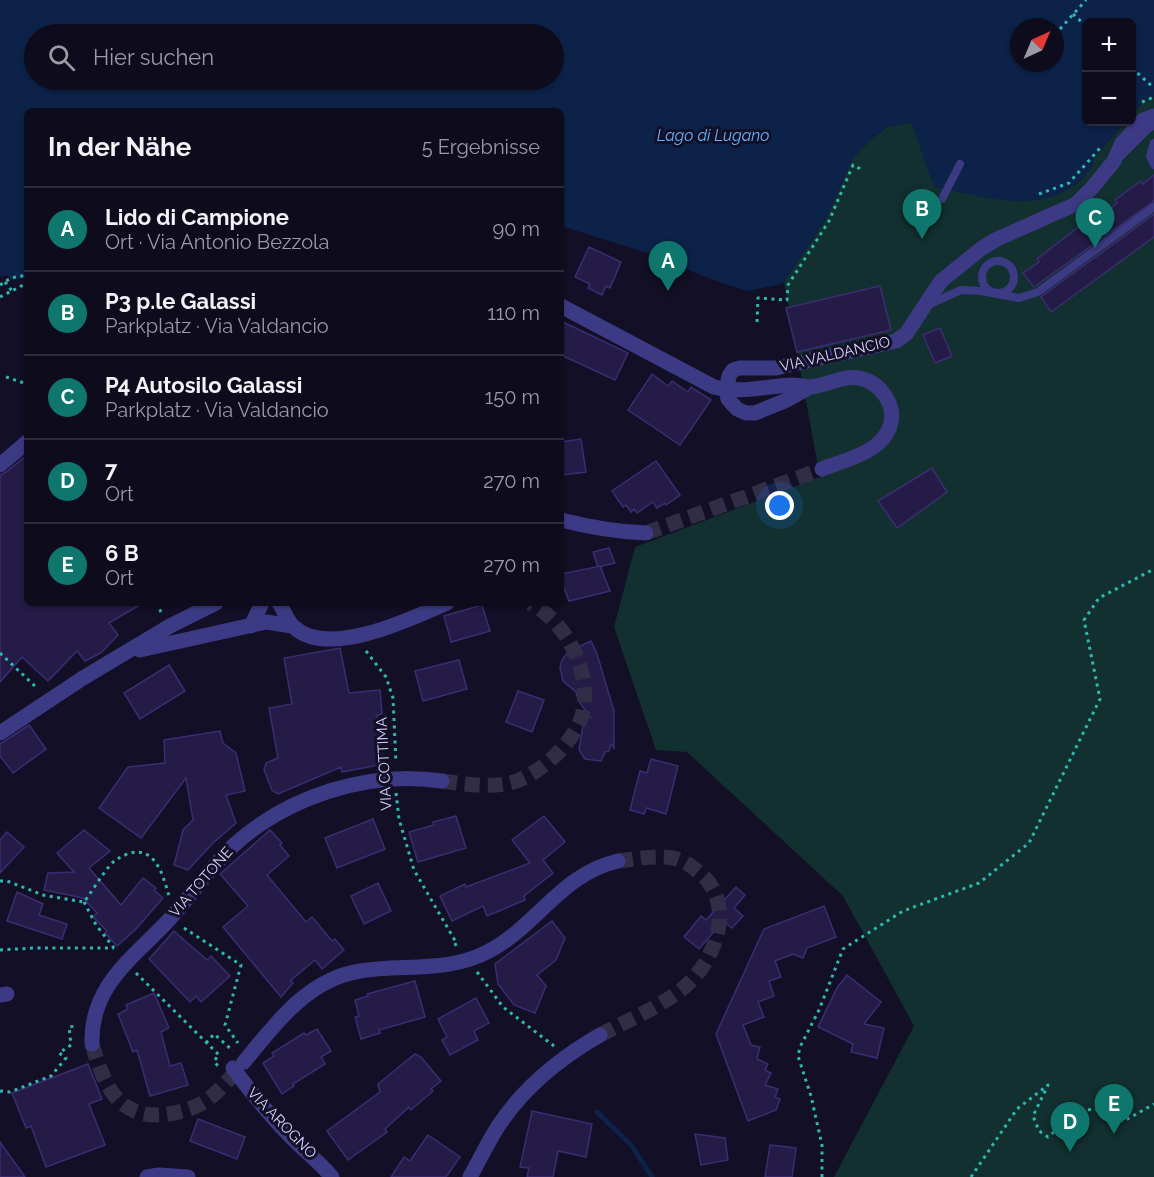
<!DOCTYPE html>
<html lang="de">
<head>
<meta charset="utf-8">
<style>
	body { margin:0; font-family:Raleway,sans-serif; background:#1c1929; color:#f1f3f6 }
	.controls { position:absolute; right:18px; top:18px; display:grid; overflow:hidden; border-radius:9px; box-shadow:0 2px 4px #0004 }
	.controls button { width:54px; height:54px; display:grid; place-items:center; padding:0; border:0; border-bottom:2px solid #2e2b3b; background:#0e0b1c; color:#f1f3f6; font:30px sans-serif }
	.compass { position:absolute; left:1010px; top:18px; width:54px; height:54px; border-radius:50%; background:#0e0b1c; box-shadow:0 2px 4px #0004; rotate:44deg }
	.you { position:absolute; left:780px; top:506px; width:21px; height:21px; margin:-15px; border:4px solid #fff; border-radius:50%; background:#1a73e8; box-shadow:0 0 0 9px #1a73e833 }
	.badge { display:grid; place-items:center; width:39px; height:39px; border-radius:50%; background:#0f766e; color:#fff; font-size:20px; font-weight:700 }
	.pin { position:absolute; translate:-50% -50px; filter:drop-shadow(0 2px 3px #0008) }
	.pin::after { content:''; position:absolute; top:32px; width:21px; height:18px; background:inherit; clip-path:polygon(0 0,100% 0,50% 100%) }
	.list { margin:0; padding:0; list-style:none }
	h2 { display:flex; justify-content:space-between; align-items:center; height:78px; margin:0; padding:0 24px; font-size:26px }
	h2 small { font-size:20px; font-weight:400; color:#9b9ba3 }
	.list li { display:grid; grid-template-columns:39px 1fr auto; gap:18px; align-items:center; box-sizing:border-box; height:84px; padding:0 24px; border-top:2px solid #2e2b3b }
	.list b { display:block; font-size:22px; white-space:nowrap }
	.list p { margin:0; font-size:20px; white-space:nowrap; color:#9b9ba3 }
	.list em { font-size:20px; font-style:normal; color:#9b9ba3 }
	.icon { flex:none; width:33px; height:33px; fill:none; stroke:currentColor; stroke-width:2; stroke-linecap:round; stroke-linejoin:round }
	.map { position:relative; flex:none; width:1154px; height:1177px; overflow:hidden }
	.search { position:absolute; background:#0e0b1c; box-shadow:0 2px 4px #0004; left:24px; top:24px; width:540px; height:66px; display:flex; align-items:center; gap:15px; box-sizing:border-box; padding:0 21px; border-radius:33px; color:#9b9ba3; font-size:22px }
	.panel { position:absolute; background:#0e0b1c; box-shadow:0 2px 4px #0004; left:24px; top:108px; width:540px; height:498px; border-radius:9px }
	.map>svg:first-child { display:block }
	.green { fill:#12302f }
	.water { fill:#0c2248; fill-rule:evenodd }
	.lines { fill:none; stroke-linecap:round; stroke-linejoin:round }
	.stream { stroke:#0c2248; stroke-width:5 }
	.building { fill:#241b47; stroke:#3b2d73; stroke-width:1.5 }
	.minor-tunnel { stroke:#312d47; stroke-width:15; stroke-dasharray:15 8; stroke-linecap:butt }
	.path { stroke:#2fb8b0; stroke-width:3; stroke-dasharray:3 4.5; stroke-linecap:butt }
	.service { stroke:#3d3a85; stroke-width:8 }
	.minor { stroke:#3d3a85; stroke-width:15 }
	.labels { text-anchor:middle; dominant-baseline:central; stroke-width:6; stroke-linejoin:round; paint-order:stroke }
	.street-label { font-size:15px; fill:#d9d4ff; stroke:#130f26 }
	.water-label { font-size:16px; font-style:italic; fill:#62b6ff; stroke:#130f26 }
</style>
</head>
<body>
<div class="map">
<svg width="1154" height="1177" viewBox="0 0 1154 1177">
	<rect width="100%" height="100%" fill="#130f26"/>
	<!-- green -->
	<polygon class="green" points="1154,97 1154,1177 834,1177 914,1026 843,896 687,752 656,750 614,627 635,547 820,477 784,282 825,220 853,158 870,140 887,127 911,122 1093,159 1125,122 1132,122 1132,115 1145,100"/>
	<!-- water -->
	<path class="water" d="M0,0H1154V97L1145,100L1132,115V22H1086V122H1125L1093,159L1095,163C1089,170 1083,179 1076,184C1036,216 978,195 934,187L911,122L887,127L870,140L853,158L825,220L784,282L778,285L746,291L708,278L647,253L561,226V111H27V278L11,280L7,275L0,277ZM1019,27H1055V63H1019ZM34,34H554V80H34Z"/>
	<g class="lines">
		<!-- stream -->
		<polyline class="stream" points="597,1112 632,1146 652,1177"/>
	</g>
	<!-- building -->
	<g class="building">
		<polygon points="1154,175 1154,201 1034,287 1023,273 1039,262 1037,259 1081,225 1084,229 1117,203 1115,200 1141,181 1143,184"/>
		<polygon points="1154,214 1154,237 1051,312 1041,297"/>
		<polygon points="589,247 621,262 610,288 606,286 602,295 588,288 590,284 575,277"/>
		<polygon points="880,286 891,330 797,352 786,308"/>
		<polygon points="561,321 628,353 615,380 561,355"/>
		<polygon points="940,328 952,356 935,363 923,335"/>
		<polygon points="652,374 668,386 672,381 688,392 691,387 711,400 680,445 628,410"/>
		<polygon points="581,439 586,472 561,475 561,442"/>
		<polygon points="27,455 27,603 143,603 109,623 118,635 101,653 85,661 77,651 48,681 22,657 0,682 0,475 6,472"/>
		<polygon points="656,461 680,495 666,505 665,503 657,508 653,502 637,513 634,509 631,512 626,505 623,507 612,491"/>
		<polygon points="932,468 947,492 897,528 878,501"/>
		<polygon points="609,548 615,563 598,567 593,552"/>
		<polygon points="600,566 610,591 569,601 561,580 561,574"/>
		<polygon points="482,605 490,631 451,642 444,616"/>
		<polygon points="591,641 597,654 614,711 614,748 611,744 609,751 605,752 601,761 585,759 579,750 583,725 581,713 590,717 578,700 576,692 563,681 560,667 562,660 569,651"/>
		<polygon points="340,648 349,693 380,690 382,714 377,715 378,724 376,724 384,764 342,772 341,767 278,794 272,790 264,770 266,763 278,758 269,708 292,704 284,658"/>
		<polygon points="459,660 467,689 423,701 415,671"/>
		<polygon points="169,665 185,691 140,719 124,693"/>
		<polygon points="518,691 544,700 532,732 506,722"/>
		<polygon points="29,725 46,749 13,773 0,756 0,744"/>
		<polygon points="220,731 223,743 236,753 245,791 226,795 236,823 213,843 188,870 174,865 183,830 193,820 186,778 141,838 99,808 128,767 165,763 164,740"/>
		<polygon points="651,759 678,766 666,814 646,808 644,814 630,810 640,771 647,773"/>
		<polygon points="456,816 466,848 418,862 409,832 434,825 433,822"/>
		<polygon points="544,816 565,842 543,860 553,873 524,896 525,900 487,916 483,906 452,921 440,896 465,884 466,887 530,863 512,840"/>
		<polygon points="373,819 385,849 337,868 325,838"/>
		<polygon points="84,830 110,851 89,868 121,905 143,878 156,888 154,890 163,898 136,929 117,946 105,933 107,931 93,917 97,913 83,898 44,890 48,873 74,872 57,853"/>
		<polygon points="270,830 282,843 280,845 289,856 267,875 306,922 312,917 332,941 335,939 344,950 322,969 315,960 290,981 293,983 281,997 223,927 248,906 220,874"/>
		<polygon points="7,832 24,847 0,873 0,840"/>
		<polygon points="378,883 391,911 364,924 351,896"/>
		<polygon points="736,887 745,895 734,908 743,916 732,928 723,921 699,949 684,937 701,916 706,920"/>
		<polygon points="17,892 43,904 39,915 67,924 62,939 7,921"/>
		<polygon points="824,906 836,937 807,948 803,958 793,954 775,961 781,977 769,981 774,996 758,1002 764,1017 743,1025 751,1045 760,1047 757,1059 768,1064 765,1070 771,1073 765,1085 778,1089 775,1097 780,1099 776,1110 748,1121 716,1034 764,929"/>
		<polygon points="552,921 565,938 556,960 537,975 546,986 535,1013 514,1005 498,984 495,964"/>
		<polygon points="174,931 207,960 211,956 230,976 201,1002 196,996 190,1002 149,959"/>
		<polygon points="847,975 881,1002 864,1024 884,1028 877,1058 851,1052 853,1044 818,1027 837,988"/>
		<polygon points="415,981 425,1017 379,1030 380,1033 361,1039 355,1017 359,1016 355,1000 368,996 367,994"/>
		<polygon points="154,993 169,1028 161,1032 170,1066 181,1063 188,1085 150,1096 137,1050 133,1052 118,1014 128,1009 126,1005"/>
		<polygon points="476,998 489,1023 474,1031 478,1040 450,1055 442,1040 447,1037 438,1019"/>
		<polygon points="317,1029 331,1051 321,1057 325,1064 293,1084 294,1086 282,1094 263,1063 274,1056 272,1053 304,1033 306,1035"/>
		<polygon points="415,1054 421,1057 441,1081 431,1089 433,1091 411,1110 409,1107 385,1129 387,1132 348,1160 327,1131 380,1092 378,1084"/>
		<polygon points="88,1064 102,1099 89,1104 105,1145 46,1167 31,1126 26,1128 12,1093"/>
		<polygon points="532,1111 592,1124 586,1157 558,1151 553,1177 527,1177 529,1168 520,1167"/>
		<polygon points="198,1119 245,1137 237,1159 190,1141"/>
		<polygon points="695,1134 725,1138 728,1160 701,1165"/>
		<polygon points="428,1135 460,1157 446,1177 391,1177 404,1157 410,1161"/>
		<polygon points="0,1142 25,1177 0,1177"/>
		<polygon points="770,1145 796,1148 792,1177 765,1177"/>
	</g>
	<g class="lines">
		<!-- minor-tunnel -->
		<g class="minor-tunnel">
			<polyline points="646,533 822,469"/>
			<path d="M442,781C464,784 488,788 510,783C540,776 580,738 584,707C589,667 565,621 530,603"/>
			<path d="M600,1035C629,1020 669,1003 691,981C718,953 734,903 701,874C693,867 684,860 673,858C655,855 636,859 618,861"/>
			<path d="M92,1044C104,1085 118,1121 168,1114C181,1112 196,1108 207,1100C221,1090 232,1076 243,1063"/>
		</g>
		<!-- path -->
		<g class="path">
			<polyline points="1073,14 1086,26"/>
			<polyline points="1060,29 1086,0"/>
			<polyline points="1132,68 1154,88"/>
			<polyline points="1142,102 1154,97"/>
			<polyline points="1039,194 1069,183 1101,147"/>
			<polyline points="5,282 12,291"/>
			<polyline points="0,285 11,278 27,275"/>
			<polyline points="0,297 27,283"/>
			<polyline points="757,322 758,298 787,300 788,285 829,221 853,165 864,171"/>
			<polyline points="6,377 24,383 27,386"/>
			<polyline points="156,603 161,612"/>
			<polyline points="366,651 386,677 393,698 396,763"/>
			<polyline points="0,653 38,689"/>
			<polyline points="396,793 399,819 414,870 457,944 454,945"/>
			<path d="M0,881H7L43,895L84,902C93,890 101,876 111,864C116,859 121,857 127,854C155,844 163,875 169,896"/>
			<polyline points="84,902 96,925 114,948"/>
			<polyline points="184,928 241,965 225,1025 238,1043"/>
			<polyline points="0,950 33,948 114,948"/>
			<polyline points="477,972 503,1007 554,1046"/>
			<polyline points="136,973 219,1055 214,1061 218,1066"/>
			<polyline points="206,1043 214,1034 233,1051"/>
			<polyline points="0,1091 10,1092 51,1076 66,1058 59,1053 71,1045 69,1027 76,1026"/>
			<polyline points="822,1177 822,1145 811,1096 798,1056 800,1047 819,1010 843,949 903,911 979,883 1029,843 1100,699 1084,620 1099,598 1154,569"/>
			<polyline points="971,1177 1017,1109 1048,1085 1033,1116 1039,1131 1048,1137 1080,1110 1108,1109 1116,1120 1124,1121 1154,1104"/>
		</g>
		<!-- service -->
		<g class="service">
			<polyline points="1154,143 1150,156 1154,165"/>
			<polyline points="1120,157 1149,128 1154,126"/>
			<polyline points="942,199 960,164"/>
			<circle cx="998" cy="277" r="16"/>
			<polyline points="930,304 961,290 981,291 1019,298 1038,292 1154,207"/>
		</g>
		<!-- minor -->
		<g class="minor">
			<path d="M561,306L714,387C740,394 766,386 792,385C798,385 804,387 810,387C827,386 842,375 859,378C880,382 897,405 890,426C881,453 845,460 822,469"/>
			<polyline points="810,387 787,400 755,413 746,413 737,409 728,399 726,391 729,376 733,370 739,368 776,368 896,341 906,334 941,281 982,248 997,239 1076,204 1092,188 1114,161 1122,143 1143,120 1154,116"/>
			<polyline points="0,465 27,442"/>
			<path d="M561,520C589,527 617,532 646,533"/>
			<path d="M279,603C284,610 287,621 294,627C327,659 411,619 447,603"/>
			<polyline points="251,626 262,603"/>
			<polyline points="140,650 266,622 292,626"/>
			<polyline points="0,733 83,678 170,626 216,603"/>
			<polyline points="0,995 7,994"/>
			<path d="M92,1044C90,988 130,960 165,924C189,899 208,869 234,845C288,796 370,770 442,781"/>
			<path d="M244,1062C275,1024 308,979 360,971C403,964 449,973 489,951C538,925 561,874 618,861"/>
			<path d="M233,1068C253,1095 274,1121 298,1144C310,1155 321,1164 332,1177"/>
			<polyline points="147,1177 159,1175 188,1177"/>
			<path d="M470,1177C479,1161 487,1144 497,1128C522,1089 560,1058 600,1035"/>
		</g>
	</g>
	<g class="labels">
		<!-- street labels -->
		<g class="street-label">
			<text transform="translate(835 354) rotate(-13)">VIA VALDANCIO</text>
			<text transform="translate(384 764) rotate(-93)">VIA COTTIMA</text>
			<text transform="translate(201 882) rotate(-49)">VIA TOTONE</text>
			<text transform="translate(282 1123) rotate(46)">VIA AROGNO</text>
		</g>
		<!-- water labels -->
		<g class="water-label">
			<text x="713" y="135">Lago di Lugano</text>
		</g>
	</g>
</svg>
<div class="controls">
<button>+</button>
<button>−</button>
</div>
<svg class="compass" viewBox="-18 -18 36 36"><path d="M0-13l5 13h-10z" fill="#e53935"/><path d="M0 13l5-13h-10z" fill="#9b9ba3"/></svg>
<div class="you"></div>
<div class="pin badge" style="left:668px;top:291px">A</div>
<div class="pin badge" style="left:922px;top:239px">B</div>
<div class="pin badge" style="left:1095px;top:248px">C</div>
<div class="pin badge" style="left:1070px;top:1152px">D</div>
<div class="pin badge" style="left:1114px;top:1134px">E</div>
<div class="search"><svg class="icon" aria-label="search" viewBox="0 0 24 24"><circle cx="10" cy="10" r="6"/><path d="M15 15l6 6"/></svg>Hier suchen</div>
<section class="panel">
<h2>In der Nähe<small>5 Ergebnisse</small></h2>
<ul class="list">
<li><span class="badge">A</span><div><b>Lido di Campione</b><p>Ort · Via Antonio Bezzola</p></div><em>90 m</em></li>
<li><span class="badge">B</span><div><b>P3 p.le Galassi</b><p>Parkplatz · Via Valdancio</p></div><em>110 m</em></li>
<li><span class="badge">C</span><div><b>P4 Autosilo Galassi</b><p>Parkplatz · Via Valdancio</p></div><em>150 m</em></li>
<li><span class="badge">D</span><div><b>7</b><p>Ort</p></div><em>270 m</em></li>
<li><span class="badge">E</span><div><b>6 B</b><p>Ort</p></div><em>270 m</em></li>
</ul>
</section>
</div>
</body>
</html>
